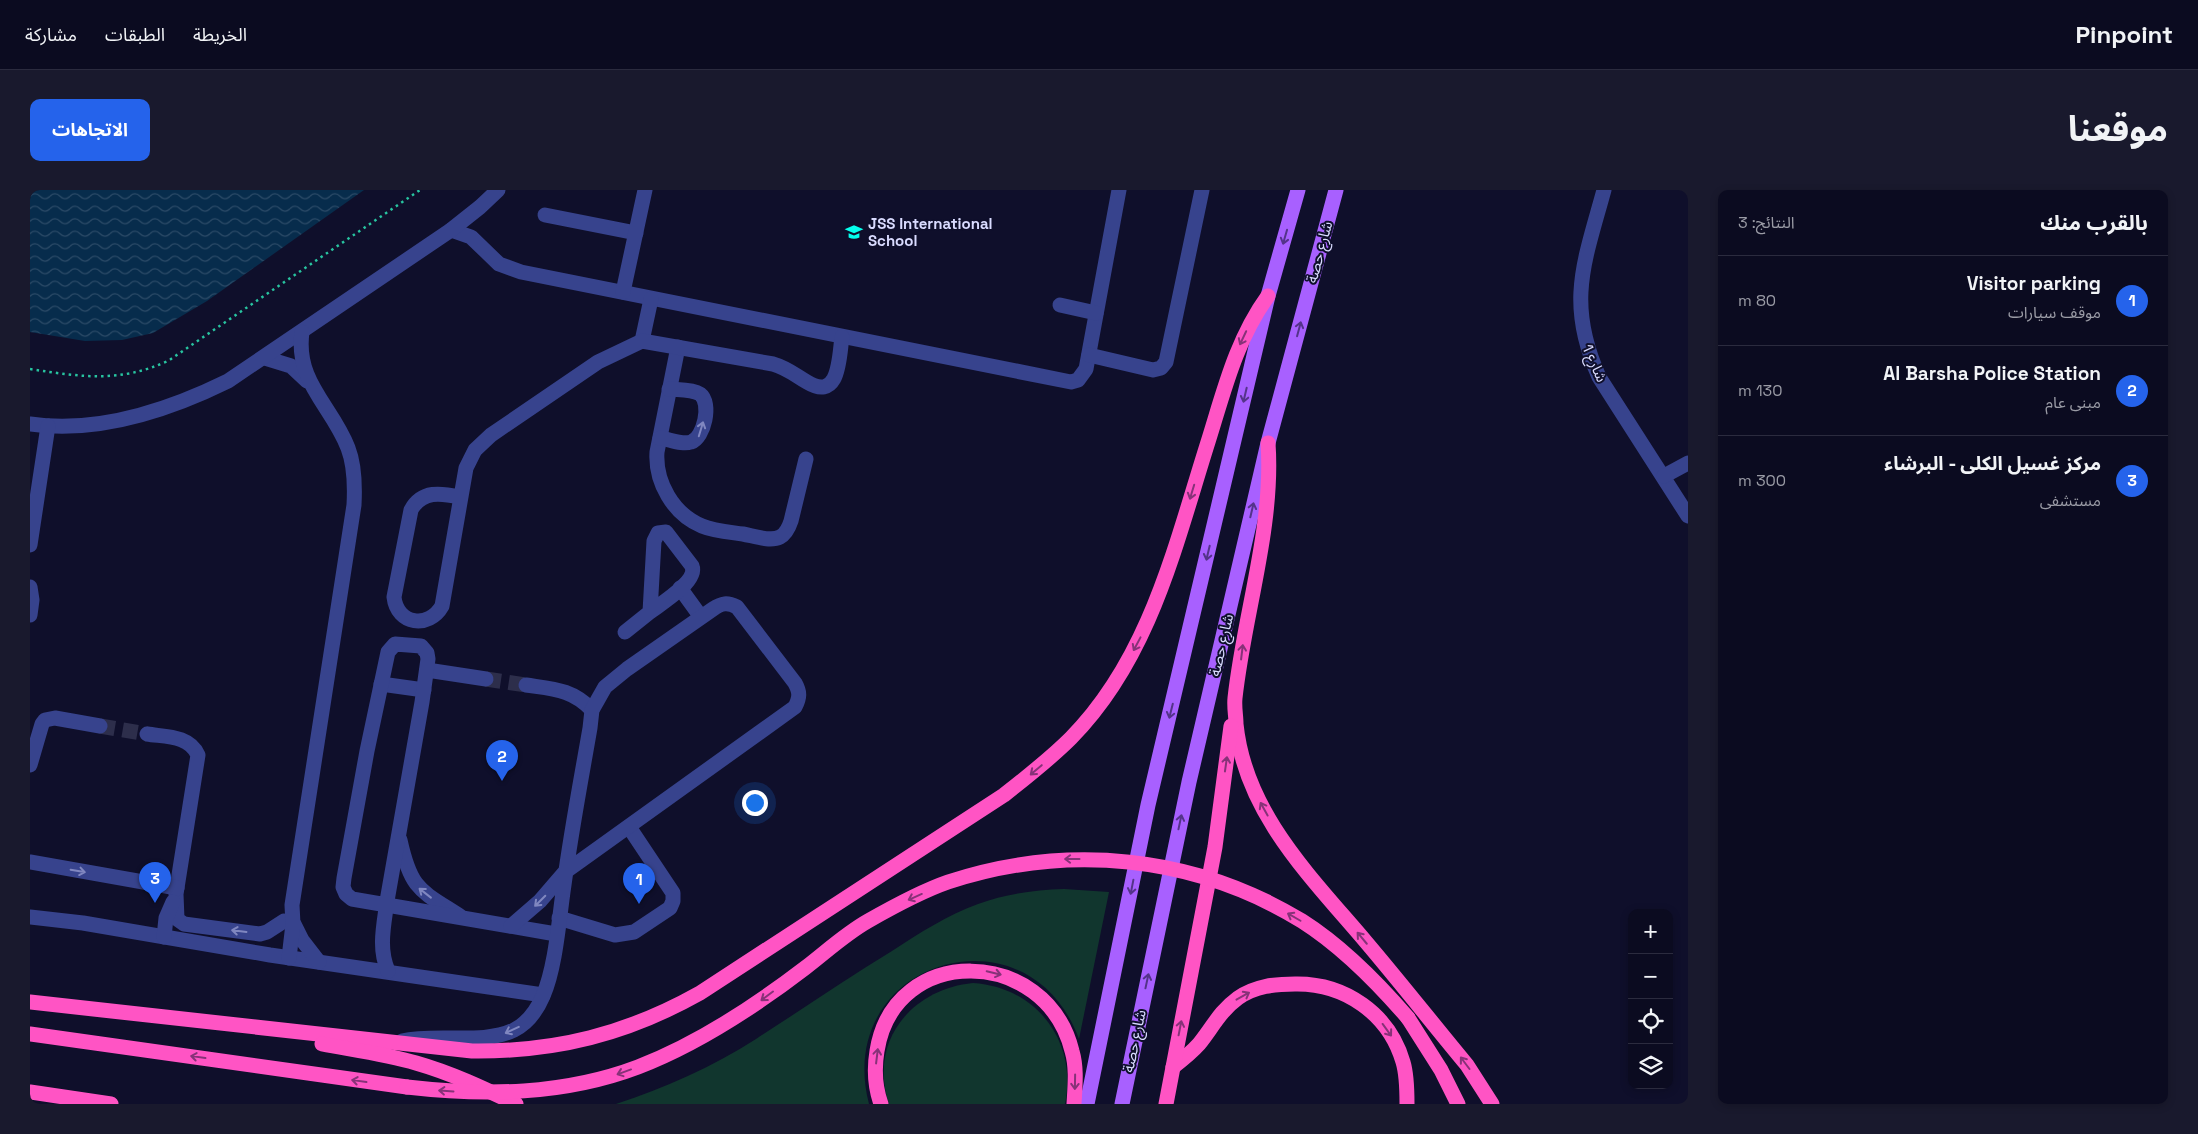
<!DOCTYPE html>
<html lang="ar">
<head>
<meta charset="utf-8">
<style>
	body { margin:0; font-family:"Space Grotesk","Noto Sans Arabic",sans-serif; background:#19192d; color:#f1f3f6; direction:rtl }
	.controls { position:absolute; right:15px; bottom:15px; display:grid; overflow:hidden; border-radius:10px; box-shadow:0 2px 8px #0003 }
	.controls button { width:45px; height:45px; display:grid; place-items:center; padding:0; border:0; border-bottom:1px solid #2b2b3e; background:#0b0b20; color:#f1f3f6; font:25px sans-serif }
	.you { position:absolute; left:724px; top:612px; width:18px; height:18px; margin:-12px; border:4px solid #fff; border-radius:50%; background:#1a73e8; box-shadow:0 0 0 8px #1a73e833 }
	.badge { display:grid; place-items:center; width:32px; height:32px; border-radius:50%; background:#2563eb; color:#fff; font-size:16px; font-weight:700 }
	.pin { position:absolute; translate:-50% -41px; filter:drop-shadow(0 1px 2px #0008) }
	.pin::after { content:''; position:absolute; top:26px; width:18px; height:15px; background:inherit; clip-path:polygon(0 0,100% 0,50% 100%) }
	.list { margin:0; padding:0; list-style:none }
	h2 { display:flex; justify-content:space-between; align-items:center; height:65px; margin:0; padding:0 20px; font-size:21px }
	h2 small { font-size:16px; font-weight:400; color:#9a9ba5 }
	.list li { display:grid; grid-template-columns:32px 1fr auto; gap:15px; align-items:center; box-sizing:border-box; height:90px; padding:0 20px; border-top:1px solid #2b2b3e }
	.list b { display:block; font-size:19px; white-space:nowrap }
	.list p { margin:0; font-size:16px; white-space:nowrap; color:#9a9ba5 }
	.list em { font-size:16px; font-style:normal; color:#9a9ba5 }
	.icon { flex:none; width:28px; height:28px; fill:none; stroke:currentColor; stroke-width:2; stroke-linecap:round; stroke-linejoin:round }
	.map { position:relative; flex:none; width:1658px; height:914px; overflow:hidden; direction:ltr; border-radius:10px }
	header { display:flex; align-items:center; gap:30px; box-sizing:border-box; height:70px; padding:0 25px; background:#0b0b20; border-bottom:1px solid #2b2b3e }
	header strong { font-size:24px }
	nav { display:flex; gap:28px; margin-inline-start:auto; font-size:18px }
	.intro { display:flex; align-items:center; justify-content:space-between; box-sizing:border-box; height:120px; padding:0 30px }
	h1 { margin:0; font-size:35px }
	.button { padding:12px 22px; border-radius:10px; background:#2563eb; color:#fff; font-size:18px; font-weight:700 }
	main { display:flex; gap:30px; padding:0 30px }
	aside { flex:1; background:#0b0b20; border-radius:10px; box-shadow:0 2px 8px #0003 }
	.map>svg:first-child { display:block }
	.grass { fill:#11362e }
	.water { fill:url(#water-waves) }
	.lines { fill:none; stroke-linecap:round; stroke-linejoin:round }
	.minor-tunnel { stroke:#2d2e4b; stroke-width:15; stroke-dasharray:15 8; stroke-linecap:butt }
	.path { stroke:#28c4a0; stroke-width:2.5; stroke-dasharray:2.5 4; stroke-linecap:butt }
	.minor { stroke:#37438d; stroke-width:15 }
	.major { stroke:#a860ff; stroke-width:15 }
	.highway { stroke:#ff54c4; stroke-width:15 }
	.highway-bridge { stroke:#ff54c4; stroke-width:15 }
	.oneway { stroke:#54338a }
	.oneway2 { stroke:#873278 }
	.oneway3 { stroke:#8087c0 }
	.labels { text-anchor:middle; dominant-baseline:central; stroke-width:4; stroke-linejoin:round; paint-order:stroke }
	.poi-label { font-size:15px; font-weight:bold; fill:#d9dbff; stroke:#0f0f2b; text-anchor:start }
	.street-label { font-size:15px; fill:#d9dbff; stroke:#0f0f2b }
</style>
</head>
<body>
<header>
<strong>Pinpoint</strong>
<nav><a>الخريطة</a><a>الطبقات</a><a>مشاركة</a></nav>
</header>
<div class="intro"><h1>موقعنا</h1><a class="button">الاتجاهات</a></div>
<main>
<aside>
<h2>بالقرب منك<small>النتائج: 3</small></h2>
<ul class="list">
<li><span class="badge">1</span><div><b>Visitor parking</b><p>موقف سيارات</p></div><em>80 m</em></li>
<li><span class="badge">2</span><div><b>Al Barsha Police Station</b><p>مبنى عام</p></div><em>130 m</em></li>
<li><span class="badge">3</span><div><b>مركز غسيل الكلى - البرشاء</b><p>مستشفى</p></div><em>300 m</em></li>
</ul>
</aside>
<div class="map">
<svg width="1658" height="914" viewBox="0 0 1658 914">
	<defs>
		<pattern id="water-waves" width="16" height="10" patternUnits="userSpaceOnUse" patternTransform="scale(1.25)"><rect width="16" height="10" fill="#072c4c"/><path d="M0 5q4-4 8 0t8 0" fill="none" stroke="#2b4a67"/></pattern>
	</defs>
	<rect width="100%" height="100%" fill="#0f0f2b"/>
	<!-- grass -->
	<g class="grass">
		<path d="M1034,699L1079,702L1049,849C998,711 802,771 839,914H586C635,898 682,877 726,849C771,820 816,789 862,761C890,743 917,725 948,714C976,704 1004,700 1034,699Z"/>
		<path d="M943,793C1006,797 1048,851 1035,914H859C838,852 881,799 943,793Z"/>
	</g>
	<!-- water -->
	<polygon class="water" points="0,0 334,0 177,111 123,143 92,150 55,151 0,142"/>
	<g class="lines">
		<!-- minor-tunnel -->
		<g class="minor-tunnel">
			<polyline points="456,489 496,495"/>
			<polyline points="70,536 117,544"/>
		</g>
		<!-- path -->
		<path class="path" d="M0,179C52,187 89,193 138,171L390,0"/>
		<!-- minor -->
		<g class="minor">
			<path d="M1574,0C1554,73 1536,113 1569,187L1658,326"/>
			<polyline points="515,25 606,43"/>
			<polyline points="421,40 441,47 469,74 491,82 1041,192 1048,190 1056,179 1089,0"/>
			<polyline points="593,102 615,0"/>
			<polyline points="1030,115 1066,123"/>
			<polyline points="612,151 621,109"/>
			<path d="M648,157L627,262C625,292 643,324 672,336C684,341 699,342 713,344C724,346 740,352 750,347C756,344 759,337 761,331L776,269"/>
			<polyline points="1059,165 1123,180 1131,178 1136,172 1172,0"/>
			<polyline points="235,168 261,176 277,191"/>
			<path d="M0,234C68,244 137,221 198,191L421,40L450,17L468,0"/>
			<path d="M630,248C639,249 652,255 661,252C674,248 682,213 670,204C662,199 648,200 639,199"/>
			<polyline points="1634,286 1658,273"/>
			<path d="M430,307C411,303 392,300 381,320L364,407C367,435 399,439 412,416L436,278L445,260L461,245L568,172L612,151L743,174C757,178 765,185 777,192C810,212 809,167 812,147"/>
			<polyline points="0,355 18,236"/>
			<polyline points="0,397 2,410 0,425"/>
			<polyline points="650,398 671,427"/>
			<path d="M595,442L620,422L624,351L628,343L636,342L662,376C668,391 632,413 620,422"/>
			<polyline points="397,480 456,489"/>
			<polyline points="351,494 394,500"/>
			<path d="M496,495C523,499 542,499 562,520"/>
			<path d="M117,544C135,547 159,545 168,565L146,704L147,729L154,734L230,744L237,742L254,731"/>
			<polyline points="0,575 12,534 15,530 25,528 70,536"/>
			<path d="M370,650C381,700 390,700 430,726"/>
			<polyline points="0,672 147,698"/>
			<polyline points="0,727 53,733 240,765 513,805"/>
			<polyline points="529,728 585,745 604,742 640,718 643,711 643,703 599,637"/>
			<polyline points="264,734 272,750 289,772"/>
			<polyline points="134,747 136,728 143,712"/>
			<path d="M259,768L263,734L262,715L324,315C325,296 325,276 318,258C302,216 265,192 272,142"/>
			<path d="M358,781C348,758 354,735 357,711L392,512L398,469L397,463L391,456L365,454L358,462L337,561L314,688L313,697L316,704L322,709L526,744"/>
			<path d="M372,851C407,843 453,855 484,840C498,833 507,820 513,806C526,776 529,728 534,695C541,642 551,590 560,538L562,520L575,497L597,479L683,419C692,413 697,412 707,417L765,493C770,502 770,507 765,517L535,682L510,711L481,736"/>
		</g>
		<!-- major -->
		<g class="major">
			<polyline points="1057,914 1118,615 1238,106 1268,0"/>
			<polyline points="1092,914 1159,592 1238,253 1306,0"/>
		</g>
		<!-- highway -->
		<g class="highway">
			<path d="M1238,253C1244,337 1214,424 1205,508C1204,517 1206,526 1206,534C1215,623 1281,687 1336,752C1370,792 1403,834 1437,875L1462,914"/>
			<path d="M0,812L442,861C526,862 597,844 670,803L974,605C997,587 1020,569 1041,548C1120,468 1145,356 1178,252C1194,201 1206,150 1238,106"/>
			<polyline points="1378,828 1411,880 1428,914"/>
			<polyline points="0,844 377,897"/>
			<path d="M292,854C324,860 356,864 386,873C421,883 453,898 486,914"/>
			<path d="M1143,877C1152,870 1161,863 1169,854C1182,838 1190,821 1208,808C1225,796 1245,794 1265,794C1315,793 1359,824 1373,872C1377,885 1377,901 1377,914"/>
			<polyline points="0,902 81,914"/>
			<path d="M851,914C845,897 844,879 847,861C864,753 1016,756 1042,861C1047,878 1045,896 1044,914"/>
			<polyline points="1136,914 1185,657 1201,536"/>
		</g>
		<!-- highway-bridge -->
		<path class="highway-bridge" d="M377,897C455,906 534,905 608,877C668,854 724,817 775,778C796,762 815,744 838,731C859,719 895,700 918,692C1037,653 1164,665 1272,731C1313,757 1347,792 1378,828"/>
	</g>
	<!-- one-way arrows -->
	<defs><path id="oneway-shaft" d="M-6 0H5M1.5-3L5.5 0L1.5 3" fill="none" stroke-width="1.6" stroke-linecap="round" stroke-linejoin="round" transform="scale(1.25)"/></defs>
	<g class="oneway">
		<use href="#oneway-shaft" transform="translate(1255 47) rotate(106)"/>
		<use href="#oneway-shaft" transform="translate(1269 139) rotate(-75)"/>
		<use href="#oneway-shaft" transform="translate(1215 205) rotate(103)"/>
		<use href="#oneway-shaft" transform="translate(1222 320) rotate(-77)"/>
		<use href="#oneway-shaft" transform="translate(1178 363) rotate(103)"/>
		<use href="#oneway-shaft" transform="translate(1141 521) rotate(104)"/>
		<use href="#oneway-shaft" transform="translate(1150 632) rotate(-78)"/>
		<use href="#oneway-shaft" transform="translate(1102 697) rotate(101)"/>
		<use href="#oneway-shaft" transform="translate(1117 791) rotate(-78)"/>
	</g>
	<g class="oneway2">
		<use href="#oneway-shaft" transform="translate(1213 148) rotate(115)"/>
		<use href="#oneway-shaft" transform="translate(1162 302) rotate(107)"/>
		<use href="#oneway-shaft" transform="translate(1107 454) rotate(118)"/>
		<use href="#oneway-shaft" transform="translate(1212 462) rotate(-83)"/>
		<use href="#oneway-shaft" transform="translate(1196 574) rotate(-82)"/>
		<use href="#oneway-shaft" transform="translate(1006 580) rotate(140)"/>
		<use href="#oneway-shaft" transform="translate(1234 619) rotate(-119)"/>
		<use href="#oneway-shaft" transform="translate(1042 669) rotate(180)"/>
		<use href="#oneway-shaft" transform="translate(885 707) rotate(156)"/>
		<use href="#oneway-shaft" transform="translate(1264 727) rotate(-150)"/>
		<use href="#oneway-shaft" transform="translate(1332 748) rotate(-130)"/>
		<use href="#oneway-shaft" transform="translate(964 783) rotate(13)"/>
		<use href="#oneway-shaft" transform="translate(737 806) rotate(143)"/>
		<use href="#oneway-shaft" transform="translate(1213 806) rotate(-29)"/>
		<use href="#oneway-shaft" transform="translate(1150 838) rotate(-79)"/>
		<use href="#oneway-shaft" transform="translate(1357 840) rotate(54)"/>
		<use href="#oneway-shaft" transform="translate(847 866) rotate(-83)"/>
		<use href="#oneway-shaft" transform="translate(168 867) rotate(-172)"/>
		<use href="#oneway-shaft" transform="translate(1435 873) rotate(-127)"/>
		<use href="#oneway-shaft" transform="translate(594 882) rotate(160)"/>
		<use href="#oneway-shaft" transform="translate(329 891) rotate(-172)"/>
		<use href="#oneway-shaft" transform="translate(1045 892) rotate(91)"/>
		<use href="#oneway-shaft" transform="translate(416 901) rotate(-176)"/>
	</g>
	<g class="oneway3">
		<use href="#oneway-shaft" transform="translate(671 239) rotate(-73)"/>
		<use href="#oneway-shaft" transform="translate(48 681) rotate(10)"/>
		<use href="#oneway-shaft" transform="translate(395 703) rotate(-142)"/>
		<use href="#oneway-shaft" transform="translate(510 711) rotate(135)"/>
		<use href="#oneway-shaft" transform="translate(209 741) rotate(-173)"/>
		<use href="#oneway-shaft" transform="translate(482 840) rotate(155)"/>
	</g>
	<!-- icons -->
	<defs>
		<g id="school-bare" transform="scale(1.35)"><path d="M0-5L7-2L0 1L-7-2ZM-4 1L0 2.5L4 1V4Q0 6-4 4Z" fill="#05ffed" stroke="#0f0f2b" stroke-width="2.5" paint-order="stroke"/></g>
	</defs>
	<g fill-rule="evenodd">
		<use href="#school-bare" x="824" y="42"/>
	</g>
	<g class="labels">
		<!-- poi labels -->
		<g class="poi-label">
			<text x="838" y="33">JSS International<tspan x="838" dy="17">School</tspan></text>
		</g>
		<!-- street labels -->
		<g class="street-label">
			<text transform="translate(1289 62) rotate(-75)">شارع حصة</text>
			<text transform="translate(1565 173) rotate(66)">شارع 1</text>
			<text transform="translate(1191 455) rotate(-77)">شارع حصة</text>
			<text transform="translate(1104 851) rotate(-78)">شارع حصة</text>
		</g>
	</g>
</svg>
<div class="controls">
<button>+</button>
<button>−</button>
<button><svg class="icon" aria-label="locate" viewBox="0 0 24 24"><circle cx="12" cy="12" r="6"/><path d="M12 2v4M12 18v4M2 12h4M18 12h4"/></svg></button>
<button><svg class="icon" aria-label="layers" viewBox="0 0 24 24"><path d="M12 4l9 5-9 5-9-5zM3 14l9 5 9-5"/></svg></button>
</div>
<div class="you"></div>
<div class="pin badge" style="left:609px;top:714px">1</div>
<div class="pin badge" style="left:472px;top:591px">2</div>
<div class="pin badge" style="left:125px;top:713px">3</div>
</div>
</main>
</body>
</html>
